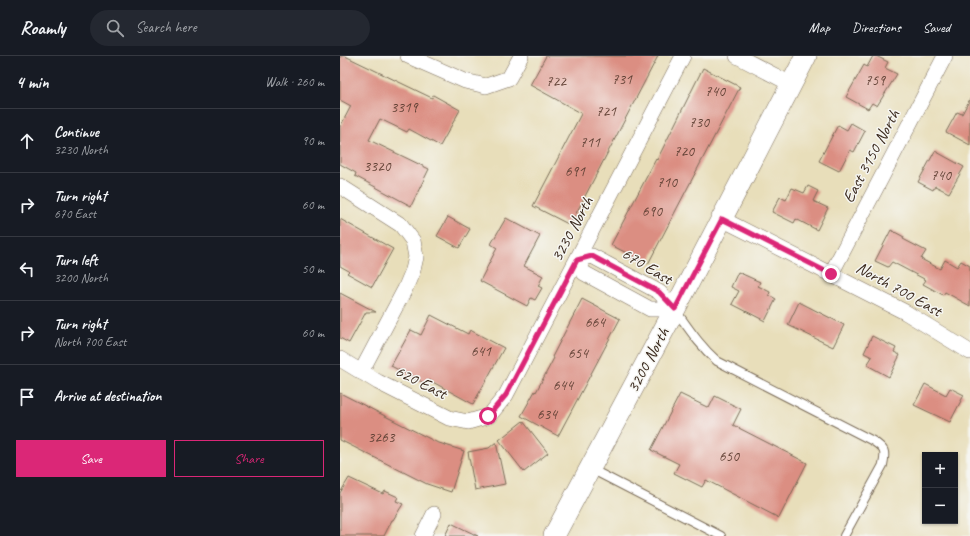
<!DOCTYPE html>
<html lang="en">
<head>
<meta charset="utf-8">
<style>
	body { margin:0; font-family:Caveat,sans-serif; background:#242831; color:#f1f3f6 }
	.controls { position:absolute; right:12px; bottom:12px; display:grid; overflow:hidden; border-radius:0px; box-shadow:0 1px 3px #0004 }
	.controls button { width:36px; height:36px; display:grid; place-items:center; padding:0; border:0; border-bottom:1px solid #363941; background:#171b24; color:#f1f3f6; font:20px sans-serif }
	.stop { position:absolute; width:12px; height:12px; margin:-9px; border:3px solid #db2777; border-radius:50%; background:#fff }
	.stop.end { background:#db2777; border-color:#fff; box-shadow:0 1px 4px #0008 }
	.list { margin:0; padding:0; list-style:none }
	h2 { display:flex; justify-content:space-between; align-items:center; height:52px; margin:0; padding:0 16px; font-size:17px }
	h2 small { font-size:13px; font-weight:400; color:#9ea1a6 }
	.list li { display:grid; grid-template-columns:26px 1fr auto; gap:12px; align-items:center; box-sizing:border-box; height:64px; padding:0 16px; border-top:1px solid #363941 }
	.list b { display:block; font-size:15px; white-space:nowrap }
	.list p { margin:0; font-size:13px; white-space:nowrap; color:#9ea1a6 }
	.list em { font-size:13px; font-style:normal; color:#9ea1a6 }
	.actions { display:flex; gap:8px; padding:12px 16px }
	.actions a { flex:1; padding:9px 0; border:1px solid #db2777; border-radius:0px; text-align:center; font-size:14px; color:#db2777 }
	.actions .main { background:#db2777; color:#fff }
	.icon { flex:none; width:22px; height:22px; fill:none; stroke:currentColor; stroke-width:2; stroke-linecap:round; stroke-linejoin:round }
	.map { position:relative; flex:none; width:630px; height:480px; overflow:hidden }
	header { display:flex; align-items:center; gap:24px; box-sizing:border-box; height:56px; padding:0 20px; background:#171b24; border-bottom:1px solid #363941 }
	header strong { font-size:19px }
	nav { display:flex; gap:22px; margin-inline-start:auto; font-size:14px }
	.search { width:280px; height:36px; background:#242831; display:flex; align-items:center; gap:10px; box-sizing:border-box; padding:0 14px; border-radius:22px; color:#9ea1a6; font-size:15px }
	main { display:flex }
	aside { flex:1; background:#171b24 }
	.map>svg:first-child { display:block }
	.building { fill:#db8e82 }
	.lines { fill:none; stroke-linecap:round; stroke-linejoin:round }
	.lane-casing { stroke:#786955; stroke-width:10 }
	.street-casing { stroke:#786955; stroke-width:16 }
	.secondary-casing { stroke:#786955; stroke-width:22 }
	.lane { stroke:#fff; stroke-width:8 }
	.street { stroke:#fff; stroke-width:15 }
	.secondary { stroke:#fff; stroke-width:21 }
	.route { stroke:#db2777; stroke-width:5 }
	.labels { text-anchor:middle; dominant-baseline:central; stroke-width:3; stroke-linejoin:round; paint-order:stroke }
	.number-label { font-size:15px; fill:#634337 }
	.street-label { font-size:17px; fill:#3b2a1e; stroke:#f6f6f2 }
</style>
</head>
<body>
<header>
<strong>Roamly</strong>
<div class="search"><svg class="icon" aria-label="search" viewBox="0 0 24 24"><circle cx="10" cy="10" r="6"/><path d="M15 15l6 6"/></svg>Search here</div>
<nav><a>Map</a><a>Directions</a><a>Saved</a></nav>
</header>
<main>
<aside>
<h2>4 min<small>Walk · 260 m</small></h2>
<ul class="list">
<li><svg class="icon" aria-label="ahead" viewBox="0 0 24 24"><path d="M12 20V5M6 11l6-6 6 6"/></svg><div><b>Continue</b><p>3230 North</p></div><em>90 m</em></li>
<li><svg class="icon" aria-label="right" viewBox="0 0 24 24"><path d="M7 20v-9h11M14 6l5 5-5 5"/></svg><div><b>Turn right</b><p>670 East</p></div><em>60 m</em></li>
<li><svg class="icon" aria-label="left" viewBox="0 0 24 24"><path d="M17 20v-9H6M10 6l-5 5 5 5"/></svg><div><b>Turn left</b><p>3200 North</p></div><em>50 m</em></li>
<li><svg class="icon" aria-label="right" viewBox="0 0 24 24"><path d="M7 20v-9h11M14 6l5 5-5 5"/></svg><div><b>Turn right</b><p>North 700 East</p></div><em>60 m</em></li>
<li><svg class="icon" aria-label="arrive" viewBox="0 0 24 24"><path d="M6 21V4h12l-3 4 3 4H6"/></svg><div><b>Arrive at destination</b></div></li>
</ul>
<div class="actions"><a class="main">Save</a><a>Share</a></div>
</aside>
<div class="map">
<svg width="630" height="480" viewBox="0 0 630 480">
	<rect width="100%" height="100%" fill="#f6f6f2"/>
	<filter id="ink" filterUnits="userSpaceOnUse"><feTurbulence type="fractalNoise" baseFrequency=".025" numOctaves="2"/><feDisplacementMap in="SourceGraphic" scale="8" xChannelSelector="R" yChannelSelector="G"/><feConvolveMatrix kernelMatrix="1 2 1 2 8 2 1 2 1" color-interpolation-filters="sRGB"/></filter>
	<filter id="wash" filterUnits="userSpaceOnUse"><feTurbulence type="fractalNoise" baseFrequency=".012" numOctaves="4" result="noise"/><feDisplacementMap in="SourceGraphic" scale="16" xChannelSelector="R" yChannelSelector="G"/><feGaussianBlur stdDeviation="0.9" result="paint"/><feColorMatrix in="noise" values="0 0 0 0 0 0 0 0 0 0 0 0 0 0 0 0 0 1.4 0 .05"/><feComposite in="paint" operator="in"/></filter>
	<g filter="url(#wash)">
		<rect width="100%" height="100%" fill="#e8deba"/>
		<g id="blocks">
			<!-- building -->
			<g class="building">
				<polygon points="0,0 5,0 92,42 93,39 120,54 100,90 69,73 67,76 40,63 29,84 89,113 71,150 15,120 16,117 0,108 0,71 11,50 0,44"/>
				<polygon points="206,0 318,0 230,169 193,150 241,58 241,57 190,29"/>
				<polygon points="533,0 536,0 548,6 545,12 557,18 537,50 532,47 528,53 506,41 524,9 527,11"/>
				<polygon points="363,12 400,31 308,208 271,189 316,103 317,104"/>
				<polygon points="630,43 630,89 606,76 617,56 622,58"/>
				<polygon points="511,67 525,75 514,96 510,94 499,115 479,105 498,69 507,74"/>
				<polygon points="595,95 624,111 609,137 595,130 593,134 578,126"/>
				<polygon points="468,130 478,135 473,145 488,152 477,174 456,163 454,167 432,156 440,141 446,144 452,132 464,137"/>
				<polygon points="108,161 130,173 119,192 97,180"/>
				<polygon points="166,162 200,180 184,210 203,220 198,230 202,232 195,244 191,242 187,250 140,225 157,192 151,188"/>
				<polygon points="0,163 53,193 32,231 7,217 9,215 0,210"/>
				<polygon points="551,174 564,181 563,183 586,195 581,203 600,213 605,204 617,211 621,205 630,210 630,250 605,236 603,239 583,228 586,224 552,206 548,211 535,205"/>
				<polygon points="398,216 420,226 418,230 430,236 429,239 436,243 425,265 392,248 399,235 391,231"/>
				<polygon points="0,237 36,256 26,256 9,287 0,282"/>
				<polygon points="242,243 280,263 218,380 181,360 195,335 196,336 214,302 212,301"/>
				<polygon points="459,246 504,269 493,291 448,269"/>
				<polygon points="91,259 128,278 130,274 164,292 133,348 89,324 86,328 51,310 71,274 81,279"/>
				<polygon points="532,280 556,292 554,296 560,299 549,321 527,309 532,301 524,297"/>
				<polygon points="585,328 606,339 610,332 624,339 610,366 574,349"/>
				<polygon points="0,337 96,386 124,395 111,436 87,428 0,384"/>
				<polygon points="340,338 369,352 375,340 401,353 393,369 467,407 439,462 366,424 362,431 334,417 339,408 311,394"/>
				<polygon points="183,365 208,397 184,416 159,384"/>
				<polygon points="156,386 165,428 135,434 128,396 149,392"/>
				<polygon points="9,422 43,438 45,435 58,441 56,445 63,448 53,464 52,464 44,480 0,480 0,437"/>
				<polygon points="111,467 138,480 105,480"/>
			</g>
		</g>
	</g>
	<g filter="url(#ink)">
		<use href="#blocks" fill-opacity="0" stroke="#786955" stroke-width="1"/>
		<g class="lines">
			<!-- lane casing -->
			<g class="lane-casing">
				<g id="lane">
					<path d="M336,255C349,273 360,290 377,305L533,385C545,393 546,395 543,409L504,480"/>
					<polyline points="251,413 381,480"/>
				</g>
			</g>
			<!-- street casing -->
			<g class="street-casing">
				<g id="street">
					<polyline points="68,0 125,25 146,30 169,22 181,0"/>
					<polyline points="397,0 451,28"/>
					<polyline points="0,130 61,169 73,185 76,201 73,214 65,233 21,316"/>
					<polyline points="382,163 565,256 630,296"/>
					<polygon points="252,200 319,236 335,253 310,253 244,217 237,204"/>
					<polyline points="491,218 605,0"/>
					<polyline points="0,303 38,326 109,362 128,366 149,360 166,339 343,0"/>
					<polyline points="83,480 94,458"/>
				</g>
			</g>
			<!-- secondary casing -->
			<g class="secondary-casing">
				<polyline id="secondary" points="214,480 335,253 466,0"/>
			</g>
			<!-- lane -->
			<use href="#lane" class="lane"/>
			<!-- street -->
			<use href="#street" class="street"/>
			<!-- secondary -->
			<use href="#secondary" class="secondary"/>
		</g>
	</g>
	<g class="lines" filter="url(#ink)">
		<!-- route -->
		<polyline class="route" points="148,360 166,339 237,204 252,200 319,236 335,253 382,163 491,218"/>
	</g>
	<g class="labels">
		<!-- number labels -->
		<g class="number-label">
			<text x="282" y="23">731</text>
			<text x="535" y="24">759</text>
			<text x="216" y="25">722</text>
			<text x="375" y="35">740</text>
			<text x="64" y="51">3319</text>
			<text x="266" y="55">721</text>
			<text x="359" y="66">730</text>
			<text x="250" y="86">711</text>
			<text x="344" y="95">720</text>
			<text x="37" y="110">3320</text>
			<text x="235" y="115">691</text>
			<text x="601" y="119">740</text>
			<text x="327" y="126">710</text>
			<text x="312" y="155">690</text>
			<text x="255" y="266">664</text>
			<text x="141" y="295">641</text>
			<text x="238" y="297">654</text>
			<text x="223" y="329">644</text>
			<text x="207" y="358">634</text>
			<text x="41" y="381">3263</text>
			<text x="389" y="400">650</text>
		</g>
		<!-- street labels -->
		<g class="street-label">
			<text transform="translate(531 100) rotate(-62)">East 3150 North</text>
			<text transform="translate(232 173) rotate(-62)">3230 North</text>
			<text transform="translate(307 210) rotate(31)">670 East</text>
			<text transform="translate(559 233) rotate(29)">North 700 East</text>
			<text transform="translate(308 304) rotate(-62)">3200 North</text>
			<text transform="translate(81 326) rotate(27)">620 East</text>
		</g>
	</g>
</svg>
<div class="controls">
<button>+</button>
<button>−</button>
</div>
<div class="stop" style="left:148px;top:360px"></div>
<div class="stop end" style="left:491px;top:218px"></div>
</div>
</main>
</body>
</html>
